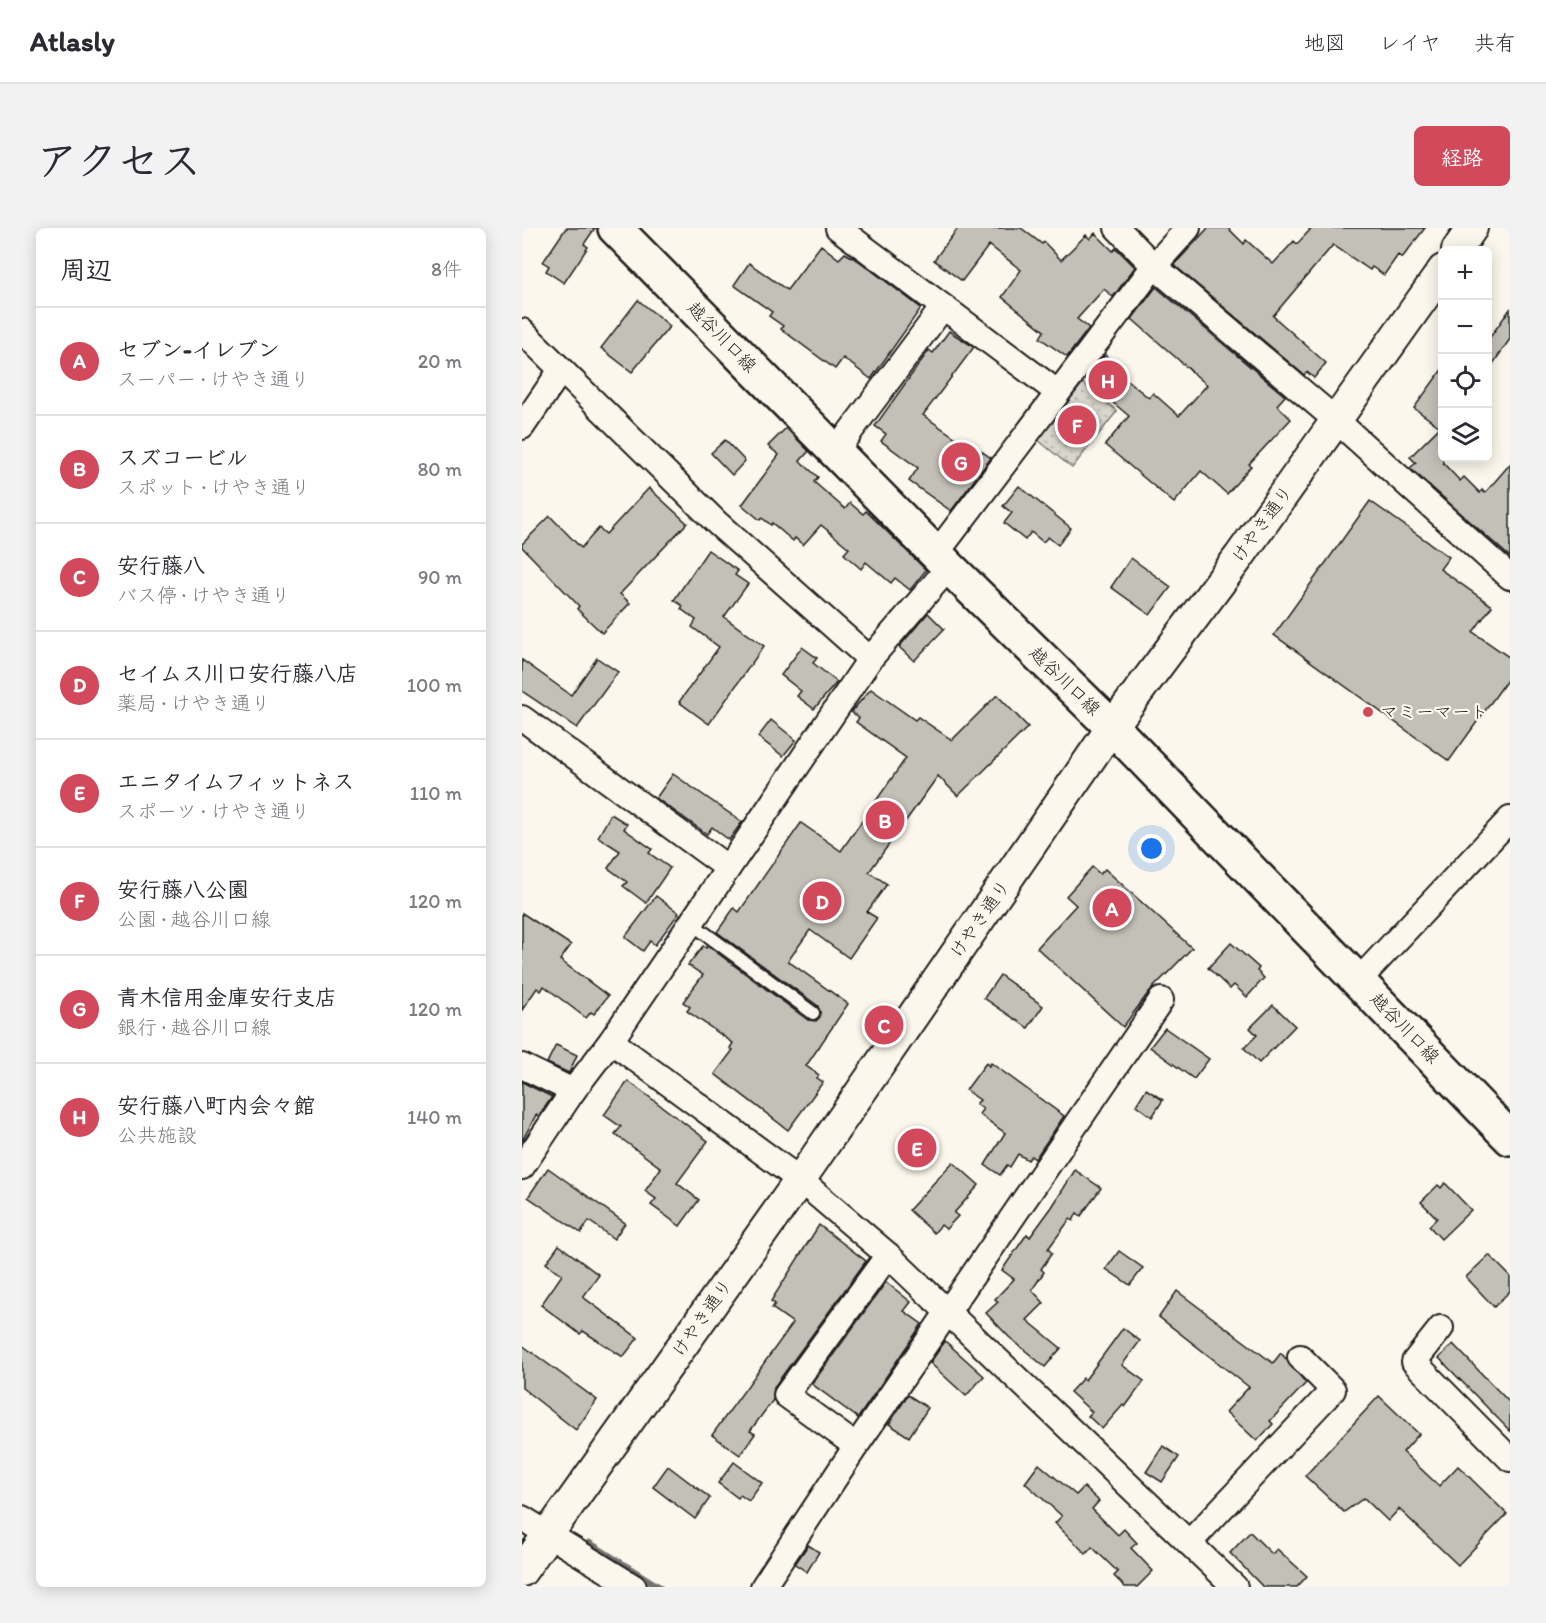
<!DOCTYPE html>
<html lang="ja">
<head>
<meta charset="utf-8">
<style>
	body { margin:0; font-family:Itim,"Klee One",sans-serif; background:#f2f2f3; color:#2b2b33 }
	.controls { position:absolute; right:18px; top:18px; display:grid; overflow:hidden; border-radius:9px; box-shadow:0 3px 15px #0003 }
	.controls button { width:54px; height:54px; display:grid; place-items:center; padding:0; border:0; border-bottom:2px solid #e1e1e2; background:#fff; color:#2b2b33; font:30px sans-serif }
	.you { position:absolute; left:630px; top:621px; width:21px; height:21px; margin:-15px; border:4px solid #fff; border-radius:50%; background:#1a73e8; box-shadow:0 0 0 9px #1a73e833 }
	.badge { display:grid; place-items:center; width:39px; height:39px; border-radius:50%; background:#d1495b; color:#fff; font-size:20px; font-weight:700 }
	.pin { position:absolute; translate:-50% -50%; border:3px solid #fff; box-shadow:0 2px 6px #0006 }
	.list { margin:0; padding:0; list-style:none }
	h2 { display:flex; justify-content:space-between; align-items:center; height:78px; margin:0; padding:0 24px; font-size:26px }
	h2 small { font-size:20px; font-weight:400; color:#7c7c81 }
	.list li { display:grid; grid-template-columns:39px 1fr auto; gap:18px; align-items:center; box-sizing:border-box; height:108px; padding:0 24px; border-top:2px solid #e1e1e2 }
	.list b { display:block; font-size:22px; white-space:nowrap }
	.list p { margin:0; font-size:20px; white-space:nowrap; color:#7c7c81 }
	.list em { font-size:20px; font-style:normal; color:#7c7c81 }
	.icon { flex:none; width:33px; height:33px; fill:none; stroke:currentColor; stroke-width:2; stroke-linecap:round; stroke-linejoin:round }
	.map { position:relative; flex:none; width:988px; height:1359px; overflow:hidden; border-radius:9px }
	header { display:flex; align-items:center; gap:36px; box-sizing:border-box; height:84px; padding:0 30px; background:#fff; border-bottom:2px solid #e1e1e2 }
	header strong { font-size:28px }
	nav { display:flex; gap:33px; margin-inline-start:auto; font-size:21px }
	.intro { display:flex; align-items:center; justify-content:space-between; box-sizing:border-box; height:144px; padding:0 36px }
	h1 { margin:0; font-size:42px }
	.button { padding:15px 27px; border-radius:9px; background:#d1495b; color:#fff; font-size:21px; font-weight:700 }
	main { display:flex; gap:36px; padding:0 36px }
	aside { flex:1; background:#fff; border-radius:9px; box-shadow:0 3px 15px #0003 }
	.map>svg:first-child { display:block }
	.park { fill:url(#park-dots); stroke:#7b7a75; stroke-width:1.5 }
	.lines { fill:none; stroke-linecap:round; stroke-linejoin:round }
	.stream { stroke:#74726e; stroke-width:7 }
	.building { fill:#c3c0b8; stroke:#1c1c1c; stroke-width:1.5 }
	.service-casing { stroke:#1c1c1c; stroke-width:16 }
	.minor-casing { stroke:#1c1c1c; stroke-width:28 }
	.tertiary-casing { stroke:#1c1c1c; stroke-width:34 }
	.secondary-casing { stroke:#1c1c1c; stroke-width:38 }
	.service { stroke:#fbf7ec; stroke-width:12 }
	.minor { stroke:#fbf7ec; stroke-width:24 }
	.tertiary { stroke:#fbf7ec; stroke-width:30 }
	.secondary { stroke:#fbf7ec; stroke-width:33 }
	.poi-dot { fill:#d1495b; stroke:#fbf7ec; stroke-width:2 }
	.labels { text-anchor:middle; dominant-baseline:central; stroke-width:4.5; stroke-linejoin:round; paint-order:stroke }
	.street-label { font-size:18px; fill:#1c1c1c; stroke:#fbf7ec }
	.poi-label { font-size:18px; fill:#1c1c1c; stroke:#fbf7ec; text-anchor:start }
</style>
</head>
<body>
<header>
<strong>Atlasly</strong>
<nav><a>地図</a><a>レイヤ</a><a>共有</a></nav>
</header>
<div class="intro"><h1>アクセス</h1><a class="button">経路</a></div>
<main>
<aside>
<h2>周辺<small>8件</small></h2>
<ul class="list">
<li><span class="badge">A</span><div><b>セブン-イレブン</b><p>スーパー · けやき通り</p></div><em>20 m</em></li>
<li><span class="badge">B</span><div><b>スズコービル</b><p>スポット · けやき通り</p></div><em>80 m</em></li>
<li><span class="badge">C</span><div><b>安行藤八</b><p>バス停 · けやき通り</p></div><em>90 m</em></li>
<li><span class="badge">D</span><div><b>セイムス川口安行藤八店</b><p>薬局 · けやき通り</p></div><em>100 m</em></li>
<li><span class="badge">E</span><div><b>エニタイムフィットネス</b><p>スポーツ · けやき通り</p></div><em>110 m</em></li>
<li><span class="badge">F</span><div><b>安行藤八公園</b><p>公園 · 越谷川口線</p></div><em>120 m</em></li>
<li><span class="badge">G</span><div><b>青木信用金庫安行支店</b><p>銀行 · 越谷川口線</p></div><em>120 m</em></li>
<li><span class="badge">H</span><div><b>安行藤八町内会々館</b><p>公共施設</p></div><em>140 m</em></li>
</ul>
</aside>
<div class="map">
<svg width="988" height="1359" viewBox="0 0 988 1359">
	<defs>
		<pattern id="park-dots" width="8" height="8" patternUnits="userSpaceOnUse" patternTransform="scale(1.5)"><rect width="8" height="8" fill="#dad7ce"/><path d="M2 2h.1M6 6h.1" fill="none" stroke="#bab8b0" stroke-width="1.8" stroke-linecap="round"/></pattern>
	</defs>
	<rect width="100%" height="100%" fill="#fbf7ec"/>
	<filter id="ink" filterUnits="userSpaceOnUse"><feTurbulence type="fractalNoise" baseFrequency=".0167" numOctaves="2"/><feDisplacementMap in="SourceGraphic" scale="12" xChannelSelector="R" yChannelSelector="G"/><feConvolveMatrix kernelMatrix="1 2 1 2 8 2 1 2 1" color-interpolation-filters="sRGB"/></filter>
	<g filter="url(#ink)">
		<!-- park -->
		<polygon class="park" points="561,155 595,183 550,240 516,212"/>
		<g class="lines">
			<!-- stream -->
			<polyline class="stream" points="67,1315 137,1359"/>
		</g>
		<!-- building -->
		<g class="building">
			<polygon points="44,0 73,0 62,16 66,19 42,55 24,43 27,38 21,34"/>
			<polygon points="436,0 499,0 520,16 522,14 539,32 564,7 568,11 573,5 591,23 594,20 613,39 591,69 582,61 555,91 567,100 545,129 518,110 522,103 480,69 499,42 467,17 440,53 412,32"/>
			<polygon points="686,0 706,0 722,16 724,12 751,36 772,13 775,16 788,2 786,0 903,0 880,30 876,27 862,47 850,39 848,42 811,17 751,88 804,135 792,150 785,144 782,147 652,37"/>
			<polygon points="299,17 317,31 323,25 337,33 399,80 349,151 321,130 313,141 259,101 261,98 247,88 250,84 212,57 227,35 265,62"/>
			<polygon points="634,59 763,168 755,177 769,191 727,236 729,238 705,266 679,243 652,275 583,217 607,188 564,152 583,127 598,140 595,144 627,170 631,165 657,188 685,157 610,91"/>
			<polygon points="116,72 148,98 110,144 79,120"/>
			<polygon points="988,81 988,111 966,143 966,112"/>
			<polygon points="427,103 452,119 401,187 444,217 446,214 469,230 429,283 387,253 396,240 359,213 364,206 353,198 407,122 411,125"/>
			<polygon points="921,140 921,235 938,253 942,249 958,265 960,262 963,265 988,236 988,329 888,240 894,235 888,229 918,199 892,180"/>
			<polygon points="264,200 287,223 278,233 296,249 292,254 323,281 328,275 341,286 344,283 404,342 388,362 373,350 369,355 344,334 339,341 322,326 327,320 299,297 281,317 273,310 271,313 250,295 249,297 240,290 238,292 220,277 257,227 246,218"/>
			<polygon points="203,212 223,233 210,247 189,225"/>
			<polygon points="497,258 549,300 536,317 526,309 521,314 509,304 503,312 482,295 490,285 481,278"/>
			<polygon points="127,260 165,295 98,366 108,375 80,405 55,381 57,378 0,319 0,316 28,288 59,320 77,300 84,306"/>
			<polygon points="848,273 927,329 918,341 970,378 951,404 988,430 988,448 927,533 752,407"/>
			<polygon points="186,322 216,343 213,347 226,356 202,389 242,418 187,496 157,474 197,419 170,399 174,392 159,381 161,378 152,372"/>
			<polygon points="609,330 649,359 628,387 589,359"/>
			<polygon points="406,385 422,401 392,433 377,419"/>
			<polygon points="280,419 295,430 291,435 315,454 292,481 275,468 279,463 259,447"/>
			<polygon points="75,430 96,444 55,500 0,463 0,432 49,467"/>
			<polygon points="349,461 393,492 396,489 430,512 475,467 506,499 436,568 416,548 347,644 365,656 345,684 355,690 327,730 288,702 266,733 326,776 284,838 297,847 295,850 301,854 266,902 193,846 211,822 208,820 211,815 165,783 168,779 161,774 181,747 166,737 181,718 184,720 186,718 286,792 294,793 298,789 296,778 195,704 212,680 217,684 279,595 319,623 384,530 334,494 337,490 329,484"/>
			<polygon points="249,492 274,512 261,528 236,509"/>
			<polygon points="151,546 220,594 207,612 190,599 185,606 134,570"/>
			<polygon points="89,586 105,596 102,601 130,621 127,625 148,640 124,675 101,658 105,654 86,640 98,623 76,609"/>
			<polygon points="570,639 578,646 583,641 670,720 627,764 601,799 515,720 554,677 544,668"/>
			<polygon points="134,668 157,685 133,717 128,713 121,723 103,709"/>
			<polygon points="0,685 49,717 38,732 86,768 72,786 69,784 64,790 22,758 19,763 15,760 0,782"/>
			<polygon points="709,715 737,740 735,743 742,750 725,769 712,757 708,761 686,740"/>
			<polygon points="478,747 521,778 506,800 462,770"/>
			<polygon points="751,777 773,798 737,835 722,820 735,807 728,800"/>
			<polygon points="643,800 687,831 672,851 628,819"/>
			<polygon points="34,817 55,827 47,845 25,835"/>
			<polygon points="464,835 467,838 469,835 542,888 513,931 509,928 506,932 496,926 488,939 485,937 478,947 463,937 483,905 457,886 461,881 454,876 458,872 444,862"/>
			<polygon points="106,853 186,913 155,955 177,972 158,998 129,977 134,971 123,963 139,940 93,906 99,899 82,887"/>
			<polygon points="0,854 30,869 17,888 14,887 0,913"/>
			<polygon points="624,861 641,872 630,889 614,877"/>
			<polygon points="431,934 457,957 432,985 436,988 424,1001 419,997 412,1005 387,982"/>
			<polygon points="26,940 103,995 92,1011 67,993 59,1005 6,969"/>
			<polygon points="553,942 579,960 559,988 555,985 551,993 548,991 526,1021 530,1025 519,1041 522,1044 510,1062 522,1075 505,1092 539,1120 523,1139 487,1109 464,1085 476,1074 473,1071 492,1051 480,1042 505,1006 508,1009 530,979"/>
			<polygon points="923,955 949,982 919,1011 907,998 915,990 899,974 916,957 919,960"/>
			<polygon points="297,997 344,1033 252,1159 251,1172 228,1203 233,1206 218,1227 190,1207 271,1095 250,1080 253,1076 249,1073"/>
			<polygon points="37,1017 77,1047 61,1069 116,1110 101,1129 61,1103 58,1106 19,1077 40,1047 24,1035"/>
			<polygon points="597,1023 621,1040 608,1057 584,1041"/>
			<polygon points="967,1027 988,1048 988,1063 972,1079 944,1049"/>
			<polygon points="364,1054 389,1074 382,1083 400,1096 336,1190 290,1156"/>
			<polygon points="655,1063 751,1135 759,1125 784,1155 748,1193 751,1196 735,1213 704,1184 727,1159 637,1089"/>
			<polygon points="601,1100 618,1113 600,1137 622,1153 603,1179 601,1177 580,1201 566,1188 570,1184 548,1164 561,1150 563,1152"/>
			<polygon points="423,1113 462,1148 444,1168 408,1135"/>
			<polygon points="931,1116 988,1175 988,1203 917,1130"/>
			<polygon points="0,1117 75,1172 54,1202 0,1160"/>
			<polygon points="386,1167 406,1180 387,1209 367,1196"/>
			<polygon points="857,1168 897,1206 881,1224 917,1258 936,1238 985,1286 936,1337 877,1281 866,1293 842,1270 822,1284 783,1248"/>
			<polygon points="641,1218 657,1229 640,1254 624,1244"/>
			<polygon points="212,1234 240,1255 227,1273 218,1267 216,1270 196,1255"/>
			<polygon points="517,1236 554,1267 562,1259 577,1273 570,1281 596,1307 602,1301 615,1315 609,1320 631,1343 615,1359 603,1359 592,1348 596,1344 570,1319 564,1326 533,1295 540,1288 503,1255"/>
			<polygon points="146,1238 188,1270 173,1291 131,1259"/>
			<polygon points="728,1304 750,1326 755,1321 785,1348 775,1359 741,1359 708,1325"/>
			<polygon points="286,1317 297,1324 285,1344 273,1336"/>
		</g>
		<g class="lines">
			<!-- service casing -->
			<g class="service-casing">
				<polyline id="service" points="169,695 291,785"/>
			</g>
			<!-- minor casing -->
			<g class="minor-casing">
				<g id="minor">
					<polyline points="316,0 535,164"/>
					<polyline points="595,0 632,38 815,193 988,349"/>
					<polyline points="0,103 195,295 348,431"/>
					<polyline points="0,199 39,142"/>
					<polyline points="313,224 421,79"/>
					<polyline points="414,326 632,38 666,0"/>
					<polyline points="0,490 206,640"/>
					<polyline points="837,752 988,591"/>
					<polyline points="89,813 278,952 366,1027 713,1359"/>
					<polyline points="0,838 51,863"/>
					<polyline points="0,939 51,863 89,813 348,431 427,339"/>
					<polyline points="919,1100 892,1134 988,1231"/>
					<polyline points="334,1218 264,1167 366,1027"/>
					<polyline points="0,1290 112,1359"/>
					<polyline points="667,1315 811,1162 778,1129"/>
					<polyline points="241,1359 334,1218 639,772"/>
				</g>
			</g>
			<!-- tertiary casing -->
			<g class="tertiary-casing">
				<g id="tertiary">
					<polyline points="935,22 950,0"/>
					<polyline points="0,1343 278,952 590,499 717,329 921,42"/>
				</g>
			</g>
			<!-- secondary casing -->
			<g class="secondary-casing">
				<polyline id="secondary" points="93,0 427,339 590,499 988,910"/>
			</g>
			<!-- service -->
			<use href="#service" class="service"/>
			<!-- minor -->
			<use href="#minor" class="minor"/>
			<!-- tertiary -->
			<use href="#tertiary" class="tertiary"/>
			<!-- secondary -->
			<use href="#secondary" class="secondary"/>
		</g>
	</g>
	<!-- markers -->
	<circle class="poi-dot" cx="846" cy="484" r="6"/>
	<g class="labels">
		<!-- street labels -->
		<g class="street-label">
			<text transform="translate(200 109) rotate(46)">越谷川口線</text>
			<text transform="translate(740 296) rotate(-54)">けやき通り</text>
			<text transform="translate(543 453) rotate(44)">越谷川口線</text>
			<text transform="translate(458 691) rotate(-55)">けやき通り</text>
			<text transform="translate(883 800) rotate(46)">越谷川口線</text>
			<text transform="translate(180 1090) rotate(-55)">けやき通り</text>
		</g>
		<!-- poi labels -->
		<g class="poi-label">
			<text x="858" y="484">マミーマート</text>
		</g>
	</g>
</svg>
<div class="controls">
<button>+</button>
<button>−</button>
<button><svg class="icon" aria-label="locate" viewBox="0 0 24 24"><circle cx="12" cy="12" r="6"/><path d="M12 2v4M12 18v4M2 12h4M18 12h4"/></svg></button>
<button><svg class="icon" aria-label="layers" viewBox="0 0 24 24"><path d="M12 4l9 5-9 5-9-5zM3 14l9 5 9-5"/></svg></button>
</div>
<div class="you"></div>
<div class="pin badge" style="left:590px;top:680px">A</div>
<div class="pin badge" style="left:363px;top:592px">B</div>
<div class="pin badge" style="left:362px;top:797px">C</div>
<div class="pin badge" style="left:300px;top:673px">D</div>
<div class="pin badge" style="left:395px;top:920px">E</div>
<div class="pin badge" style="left:555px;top:197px">F</div>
<div class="pin badge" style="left:439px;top:234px">G</div>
<div class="pin badge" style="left:586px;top:152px">H</div>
</div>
</main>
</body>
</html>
